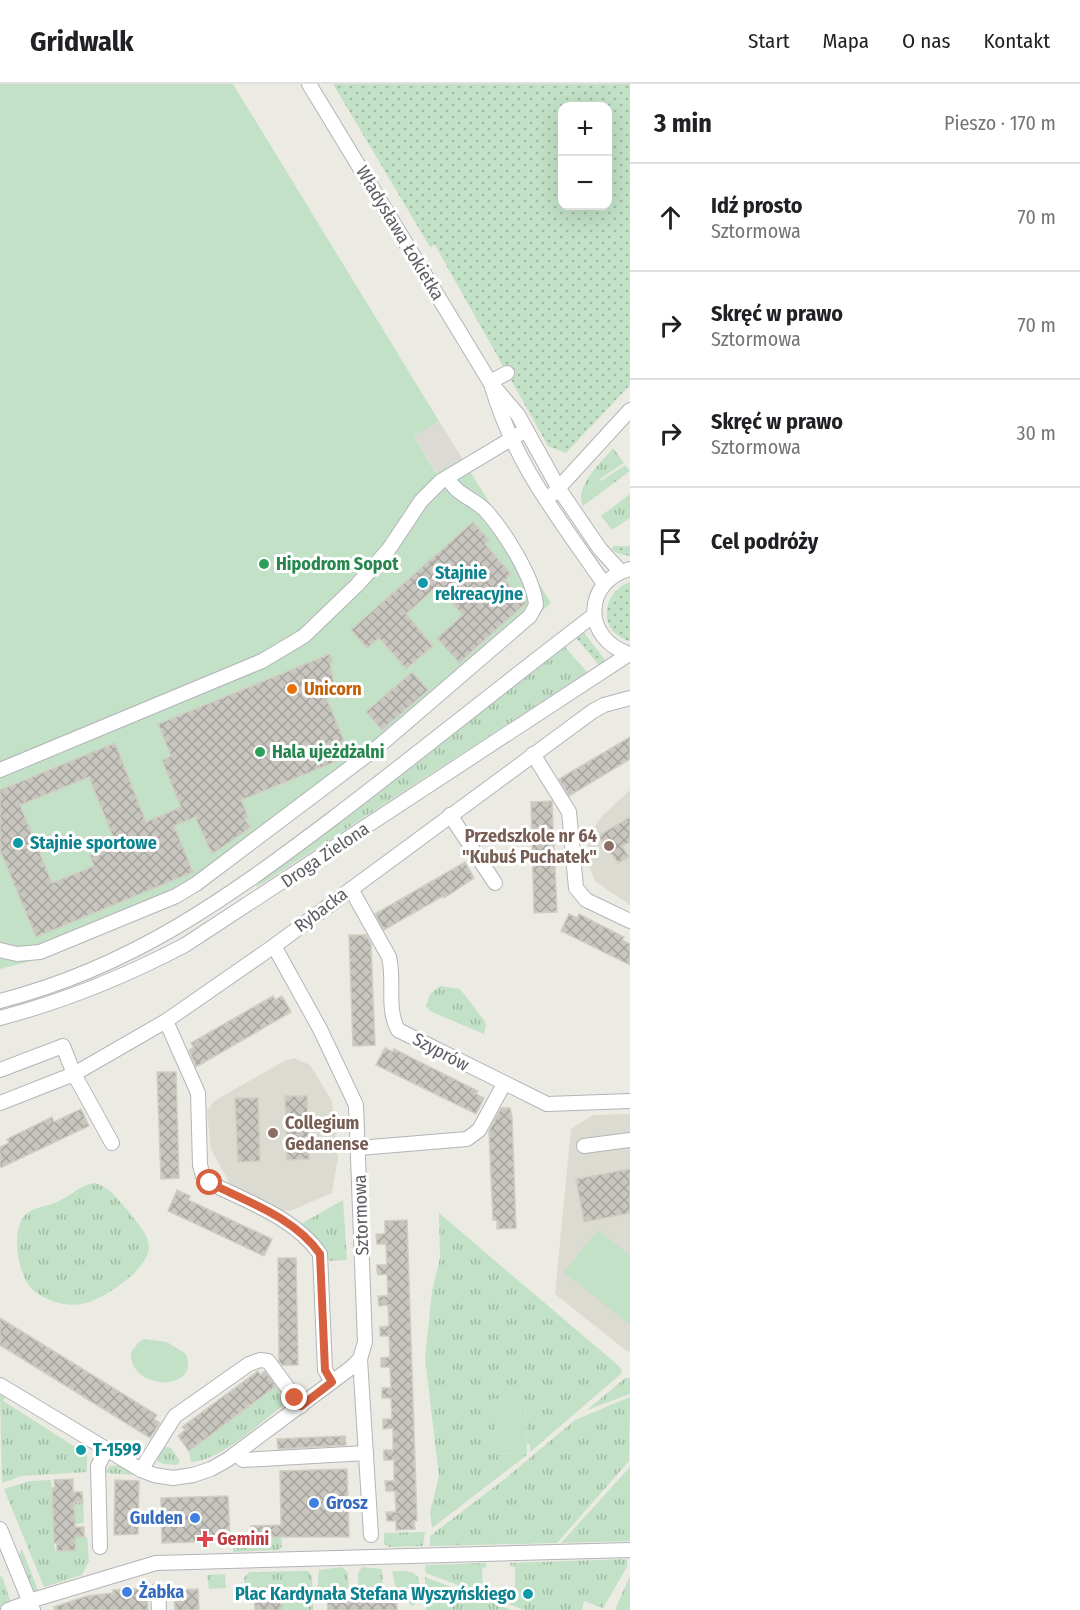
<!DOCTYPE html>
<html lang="pl">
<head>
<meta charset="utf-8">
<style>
	body { margin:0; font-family:"Fira Sans Condensed",sans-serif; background:#f6f6f6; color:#202124 }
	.controls { position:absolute; right:18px; top:18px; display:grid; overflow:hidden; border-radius:12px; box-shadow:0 6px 24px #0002 }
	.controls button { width:54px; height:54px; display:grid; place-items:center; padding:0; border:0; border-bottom:2px solid #e0e0e0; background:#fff; color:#202124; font:30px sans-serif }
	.stop { position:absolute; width:18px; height:18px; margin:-14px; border:4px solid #d7613e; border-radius:50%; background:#fff }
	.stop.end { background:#d7613e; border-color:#fff; box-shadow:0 2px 6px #0008 }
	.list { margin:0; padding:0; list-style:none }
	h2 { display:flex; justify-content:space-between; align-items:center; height:78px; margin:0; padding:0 24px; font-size:26px }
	h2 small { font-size:20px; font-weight:400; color:#757577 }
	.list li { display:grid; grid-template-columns:39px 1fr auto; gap:18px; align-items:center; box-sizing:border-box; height:108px; padding:0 24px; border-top:2px solid #e0e0e0 }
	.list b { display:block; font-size:22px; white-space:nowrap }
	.list p { margin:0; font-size:20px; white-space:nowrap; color:#757577 }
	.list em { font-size:20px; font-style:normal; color:#757577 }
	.icon { flex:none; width:33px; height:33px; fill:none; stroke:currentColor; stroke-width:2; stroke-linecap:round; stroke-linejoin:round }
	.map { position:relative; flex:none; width:630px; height:1526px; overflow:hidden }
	header { display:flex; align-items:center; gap:36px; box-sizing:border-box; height:84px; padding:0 30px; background:#fff; border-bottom:2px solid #e0e0e0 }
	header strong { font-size:28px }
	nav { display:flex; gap:33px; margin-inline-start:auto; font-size:21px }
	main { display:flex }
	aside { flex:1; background:#fff }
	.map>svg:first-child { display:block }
	.industrial { fill:#dbdad5 }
	.education { fill:#dcdbd1 }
	.grass { fill:url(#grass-tufts) }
	.garden { fill:url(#garden-dots); fill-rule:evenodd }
	.pitch { fill:#c2e1c6 }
	.building { fill:url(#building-cross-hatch); stroke:#d0cec2; stroke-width:1.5; fill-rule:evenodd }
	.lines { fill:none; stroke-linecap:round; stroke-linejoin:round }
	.minor-casing { stroke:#b3b4b9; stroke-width:16 }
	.minor { stroke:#fff; stroke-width:14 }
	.route { stroke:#d7613e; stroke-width:8 }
	.leisure-dot { fill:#2e9e5b; stroke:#fff; stroke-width:2 }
	.culture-dot { fill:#0f9aa8; stroke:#fff; stroke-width:2 }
	.food-dot { fill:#e8710a; stroke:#fff; stroke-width:2 }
	.education-dot { fill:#8d6e63; stroke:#fff; stroke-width:2 }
	.shop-dot { fill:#3f7fe0; stroke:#fff; stroke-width:2 }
	.health-dot { fill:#e0444e; stroke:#fff; stroke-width:2 }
	.labels { text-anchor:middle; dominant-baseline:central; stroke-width:6; stroke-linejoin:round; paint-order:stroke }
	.street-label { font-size:18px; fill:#5b5d62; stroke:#fff }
	.leisure-label { font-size:18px; font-weight:bold; fill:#27864d; stroke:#fff; text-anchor:start }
	.culture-label { font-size:18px; font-weight:bold; fill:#0d838f; stroke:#fff; text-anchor:start }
	.food-label { font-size:18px; font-weight:bold; fill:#c56008; stroke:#fff; text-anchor:start }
	.education-label { font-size:18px; font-weight:bold; fill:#785e54; stroke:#fff; text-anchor:end }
	.shop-label { font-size:18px; font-weight:bold; fill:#366cbe; stroke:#fff; text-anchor:start }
	.health-label { font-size:18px; font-weight:bold; fill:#be3a42; stroke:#fff; text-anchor:start }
</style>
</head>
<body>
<header>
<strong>Gridwalk</strong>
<nav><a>Start</a><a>Mapa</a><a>O nas</a><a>Kontakt</a></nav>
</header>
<main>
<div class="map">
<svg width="630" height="1526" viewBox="0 0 630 1526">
	<defs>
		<pattern id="grass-tufts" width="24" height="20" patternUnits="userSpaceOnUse" patternTransform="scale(1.5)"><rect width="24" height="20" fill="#c2e1c6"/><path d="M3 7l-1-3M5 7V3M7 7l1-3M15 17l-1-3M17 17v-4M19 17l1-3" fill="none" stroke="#a1baa4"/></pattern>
		<pattern id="garden-dots" width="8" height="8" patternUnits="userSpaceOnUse" patternTransform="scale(1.5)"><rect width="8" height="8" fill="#c2e1c6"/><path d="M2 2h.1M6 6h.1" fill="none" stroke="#a1baa4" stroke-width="1.8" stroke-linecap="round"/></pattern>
		<pattern id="building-cross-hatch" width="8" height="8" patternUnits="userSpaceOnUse" patternTransform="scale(1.5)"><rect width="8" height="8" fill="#c8c6bf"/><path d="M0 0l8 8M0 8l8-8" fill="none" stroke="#a5a49f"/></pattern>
	</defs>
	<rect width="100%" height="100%" fill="#ecebe3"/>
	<!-- industrial -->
	<polygon class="industrial" points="439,337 462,374 437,389 414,352"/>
	<!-- education -->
	<g class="education">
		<polygon points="630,706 630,821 596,798 589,783 587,766 591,749 601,733"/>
		<polygon points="294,974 310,981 332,1017 338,1073 332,1109 290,1127 277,1125 230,1100 211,1065 207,1027 214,1017 284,977"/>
		<polygon points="630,1030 630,1266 628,1268 555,1210 571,1045 593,1031"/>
	</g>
	<!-- grass -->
	<g class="grass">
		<path d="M613,364L624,379L600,395L601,397L625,381L630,387L583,422C573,403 602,378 613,364Z"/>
		<polygon points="630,410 630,434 612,446 601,432"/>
		<polygon points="565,563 587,588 257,803 256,801"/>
		<polygon points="440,902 460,905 484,936 486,942 484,950 430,927 426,922 430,910"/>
		<path d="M95,1099C110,1103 119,1117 129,1128C137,1139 148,1149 149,1163C149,1185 105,1214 86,1219C69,1224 48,1218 34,1207C18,1194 10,1147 25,1131C34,1122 48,1123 59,1117C72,1111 80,1101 95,1099Z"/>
		<polygon points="343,1116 347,1176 329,1177 320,1159 299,1141"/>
		<polygon points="439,1129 620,1283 622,1289 530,1368 530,1360 527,1360 525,1314 495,1370 527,1369 527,1371 432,1444 430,1428 439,1392 425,1274 432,1208 440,1174"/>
		<polygon points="625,1294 630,1294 630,1310 587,1326"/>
		<path d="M278,1301L290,1316C264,1335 223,1376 191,1378L189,1367Z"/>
		<polygon points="0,1307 7,1310 3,1317 77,1364 76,1367 83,1371 85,1369 87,1370 87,1388 21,1392 2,1399"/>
		<polygon points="630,1313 629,1377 557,1459 430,1462 430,1452 506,1394 575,1336"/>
		<polygon points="163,1362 171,1364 180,1377 177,1381 164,1380 157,1377"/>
		<polygon points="119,1381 138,1391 103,1389 110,1382"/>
		<polygon points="630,1383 630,1457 561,1459"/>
		<polygon points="51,1396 55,1467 76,1466 75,1453 87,1453 89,1477 82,1491 44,1503 4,1405 30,1397"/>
		<polygon points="74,1418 83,1418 84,1439 75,1440"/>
		<polygon points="425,1448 423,1462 390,1463 384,1460 384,1449"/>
		<polygon points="281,1451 282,1462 279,1466 233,1468 234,1452"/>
		<polygon points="22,1465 38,1506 34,1508 19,1471"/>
		<polygon points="627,1475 627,1483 603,1524 584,1517 582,1526 524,1526 426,1489 425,1481 486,1479 487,1483 482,1484 483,1507 487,1507 488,1511 511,1511 512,1507 515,1506 515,1483 510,1482 510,1479"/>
		<polygon points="342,1483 348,1489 349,1507 317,1508 319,1486"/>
		<polygon points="362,1483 382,1485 383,1503 358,1504 358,1489"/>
		<polygon points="308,1487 312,1492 313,1526 281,1526 280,1502 254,1504 255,1514 245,1515 244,1494 249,1488"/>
		<path d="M392,1487C421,1486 420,1491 420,1517L412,1522L395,1501Z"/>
		<polygon points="225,1490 226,1504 209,1505 207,1491"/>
		<polygon points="2,1492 11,1519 0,1523 0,1493"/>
		<polygon points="630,1492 630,1526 615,1526"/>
		<polygon points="425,1493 511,1526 426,1526"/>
	</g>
	<!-- garden -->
	<g class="garden">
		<path d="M333,0H630V301L566,369L548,362L435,161L430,163ZM562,22H608V122H562Z"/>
		<polygon points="614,462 630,462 630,472 617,469 611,465"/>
		<path d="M630,498V557C597,549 601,508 630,498Z"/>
		<polygon points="584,549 606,577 599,581 576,554"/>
	</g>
	<!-- pitch -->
	<g class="pitch">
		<polygon points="0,0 233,0 439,337 414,352 436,389 462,374 551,519 403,652 198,808 42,874 0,885"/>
		<polygon points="598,1146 630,1172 630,1241 564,1188"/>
		<path d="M144,1255L167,1258L186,1270C201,1309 128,1307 131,1268L139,1258Z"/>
		<polygon points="525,1314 527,1369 495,1370 493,1315"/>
	</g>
	<!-- building -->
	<g class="building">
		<polygon points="473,438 489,456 485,460 511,490 505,496 526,519 459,579 437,554 463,531 448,514 445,517 434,505 406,530 433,562 406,585 379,554 367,564 351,546"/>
		<path d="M330,570L333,578L330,579L334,600L323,605L350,672L241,716L248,733L244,735L251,743L212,770L195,733L174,742L193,788L36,853L0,766V706L115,659L146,738L181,723L162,676L171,672L158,640ZM89,693L116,760L90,771L94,782L52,799L20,721Z"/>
		<polygon points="412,588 428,606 382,646 366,628"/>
		<polygon points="630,653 630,675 569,712 559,695"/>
		<polygon points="552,717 557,828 534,829 531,718"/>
		<polygon points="630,733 630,758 622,762 629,773 618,779 598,752"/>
		<polygon points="465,778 474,794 444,814 443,812 384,846 375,830"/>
		<polygon points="569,830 577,834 579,830 624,853 622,856 630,860 630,881 561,847"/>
		<polygon points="349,851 366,851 371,860 375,961 353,962"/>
		<polygon points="273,912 275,916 282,912 291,928 196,983 189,966 194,963 191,959"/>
		<polygon points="385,964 393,968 394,965 478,1007 476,1010 484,1014 476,1030 376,981"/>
		<polygon points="157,988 176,988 179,1094 161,1095"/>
		<polygon points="285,1012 307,1012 309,1075 287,1076"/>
		<polygon points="235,1014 258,1014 260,1077 238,1078"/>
		<polygon points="501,1024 510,1024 512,1033 516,1144 497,1145 497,1136 493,1136 489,1047"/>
		<polygon points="81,1025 89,1042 0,1084 0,1063 9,1059 7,1055 52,1033 54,1038"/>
		<polygon points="630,1085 630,1129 584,1138 576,1095"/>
		<polygon points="177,1106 190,1112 188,1116 272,1155 264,1172 168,1127"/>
		<polygon points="407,1136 417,1437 414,1437 415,1445 396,1446 396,1437 387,1437 386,1428 396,1428 395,1407 386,1407 385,1397 394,1397 394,1376 384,1376 384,1366 393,1366 393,1344 383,1345 383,1335 392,1335 391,1314 382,1314 382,1304 391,1304 390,1283 381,1283 381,1274 390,1273 389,1252 380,1252 380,1243 389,1242 388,1221 379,1222 378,1212 388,1212 387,1190 378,1191 377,1186 377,1181 387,1181 386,1160 377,1160 376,1150 385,1150 385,1137"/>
		<polygon points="278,1174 296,1174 298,1281 282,1281 279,1277"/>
		<polygon points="0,1234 157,1331 154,1335 160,1339 150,1354 0,1261"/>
		<polygon points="258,1287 260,1291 265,1287 276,1302 189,1367 178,1352 185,1346 182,1343"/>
		<polygon points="345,1352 346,1361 278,1365 277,1355"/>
		<polygon points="347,1385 349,1453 251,1453 251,1442 281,1441 280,1387"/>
		<polygon points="73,1395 73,1408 82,1408 83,1418 74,1418 75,1443 84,1443 84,1453 75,1453 76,1466 57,1467 57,1459 54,1459 52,1404 55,1404 54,1396"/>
		<polygon points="115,1396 139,1397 138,1450 114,1451"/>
		<polygon points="228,1412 230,1457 162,1459 161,1414"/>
		<polygon points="280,1502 281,1526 255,1526 254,1504"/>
		<polygon points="147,1504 148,1526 55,1526 54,1523 87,1512 113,1509 113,1506"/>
		<polygon points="198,1505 199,1526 175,1526 174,1506"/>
		<polygon points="352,1511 396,1511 397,1526 328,1526 327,1512"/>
	</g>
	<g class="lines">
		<!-- minor casing -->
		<g class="minor-casing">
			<g id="minor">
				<polyline points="309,0 490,298 518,331 559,405 600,465 620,487"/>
				<polyline points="490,298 507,289"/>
				<path d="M492,303C515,381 559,434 604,500"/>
				<polyline points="553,410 630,326"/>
				<path d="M630,485C582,498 583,556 630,570"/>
				<polyline points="533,670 569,728 576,804 586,816 630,837"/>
				<polyline points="0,686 262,577 304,552 357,501 389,465 421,417 441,397 526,346"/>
				<polyline points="450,731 495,799"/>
				<path d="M351,805L389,873C395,897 386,924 398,946L547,1020L630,1017"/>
				<path d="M0,866L17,870L40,868L176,812L196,800L379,662L530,532L536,521C534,494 504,447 486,427C475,415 453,409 448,393"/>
				<path d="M0,917C132,883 226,815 332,735C420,668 506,598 594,531"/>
				<path d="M0,934C65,917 126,892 185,861L629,570"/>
				<path d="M166,937L198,1009L200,1081L203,1092L210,1099C248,1118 295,1134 320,1170L325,1286L332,1298"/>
				<polyline points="0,986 63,962 74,990 112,1059"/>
				<polyline points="0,1019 74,990 166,937 274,862 593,627 604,621 630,614"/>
				<polyline points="584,1062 630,1056"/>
				<polyline points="359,1064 467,1055 479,1046 504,1000"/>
				<polyline points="360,1275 371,1451"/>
				<polyline points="0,1301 141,1386 154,1391 173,1394 193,1391 211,1385 227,1376 352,1283 360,1275 365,1258 356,1021 320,945 274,862"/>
				<polyline points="236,1370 243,1376 366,1369"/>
				<polyline points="141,1386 175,1332 249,1280 260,1276 268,1277 301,1322"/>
				<polyline points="0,1445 33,1526"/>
				<polyline points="100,1463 98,1382 106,1365"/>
				<polyline points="158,1506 159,1526"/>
				<polyline points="36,1515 156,1479 630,1466"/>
				<polyline points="8,1526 24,1520"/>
			</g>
		</g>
		<!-- minor -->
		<use href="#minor" class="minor"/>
	</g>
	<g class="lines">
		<!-- route -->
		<path class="route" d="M210,1099C248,1118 295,1134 320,1170L325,1286L332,1298L301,1322L295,1314"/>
	</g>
	<!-- markers -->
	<g class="leisure-dot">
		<circle cx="264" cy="480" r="6"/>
		<circle cx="260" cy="668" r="6"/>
	</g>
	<g class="culture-dot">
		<circle cx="423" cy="499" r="6"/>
		<circle cx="18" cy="759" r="6"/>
		<circle cx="81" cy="1366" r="6"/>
		<circle cx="528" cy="1510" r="6"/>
	</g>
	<circle class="food-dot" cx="292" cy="605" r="6"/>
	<g class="education-dot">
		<circle cx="609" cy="762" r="6"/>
		<circle cx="273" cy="1049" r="6"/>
	</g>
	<g class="shop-dot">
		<circle cx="314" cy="1419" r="6"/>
		<circle cx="195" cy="1434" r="6"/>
		<circle cx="127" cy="1508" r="6"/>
	</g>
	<path class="health-dot" d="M202 1446h6v6h6v6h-6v6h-6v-6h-6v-6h6z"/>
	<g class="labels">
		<!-- street labels -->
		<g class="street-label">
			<text transform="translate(400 149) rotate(59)">Władysława Łokietka</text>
			<text transform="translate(325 771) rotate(-34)">Droga Zielona</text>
			<text transform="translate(321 826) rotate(-37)">Rybacka</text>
			<text transform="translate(441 968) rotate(28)">Szyprów</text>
			<text transform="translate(361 1131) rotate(-92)">Sztormowa</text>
		</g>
		<!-- leisure labels -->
		<g class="leisure-label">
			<text x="276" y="480">Hipodrom Sopot</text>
			<text x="272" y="668">Hala ujeżdżalni</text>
		</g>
		<!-- culture labels -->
		<g class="culture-label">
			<text x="435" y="489">Stajnie<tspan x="435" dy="21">rekreacyjne</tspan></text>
			<text x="30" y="759">Stajnie sportowe</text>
			<text x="93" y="1366">T-1599</text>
			<text x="516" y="1510" text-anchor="end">Plac Kardynała Stefana Wyszyńskiego</text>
		</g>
		<!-- food labels -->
		<g class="food-label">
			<text x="304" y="605">Unicorn</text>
		</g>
		<!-- education labels -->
		<g class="education-label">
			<text x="597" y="752">Przedszkole nr 64<tspan x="597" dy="21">"Kubuś Puchatek"</tspan></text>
			<text x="285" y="1039" text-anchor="start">Collegium<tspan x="285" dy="21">Gedanense</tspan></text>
		</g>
		<!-- shop labels -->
		<g class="shop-label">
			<text x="326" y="1419">Grosz</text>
			<text x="183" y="1434" text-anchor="end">Gulden</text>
			<text x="139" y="1508">Żabka</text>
		</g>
		<!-- health labels -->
		<g class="health-label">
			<text x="217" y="1455">Gemini</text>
		</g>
	</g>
</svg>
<div class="controls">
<button>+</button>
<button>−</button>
</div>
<div class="stop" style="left:210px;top:1099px"></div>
<div class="stop end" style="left:295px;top:1314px"></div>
</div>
<aside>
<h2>3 min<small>Pieszo · 170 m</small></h2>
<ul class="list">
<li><svg class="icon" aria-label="ahead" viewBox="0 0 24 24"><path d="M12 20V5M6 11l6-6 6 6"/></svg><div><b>Idź prosto</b><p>Sztormowa</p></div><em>70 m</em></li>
<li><svg class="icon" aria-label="right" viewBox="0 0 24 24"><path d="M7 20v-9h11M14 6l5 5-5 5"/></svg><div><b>Skręć w prawo</b><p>Sztormowa</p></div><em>70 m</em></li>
<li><svg class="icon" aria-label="right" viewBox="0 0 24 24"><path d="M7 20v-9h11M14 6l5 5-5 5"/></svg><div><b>Skręć w prawo</b><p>Sztormowa</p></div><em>30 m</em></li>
<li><svg class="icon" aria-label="arrive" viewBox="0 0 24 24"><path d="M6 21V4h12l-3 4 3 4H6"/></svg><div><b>Cel podróży</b></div></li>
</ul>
</aside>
</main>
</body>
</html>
